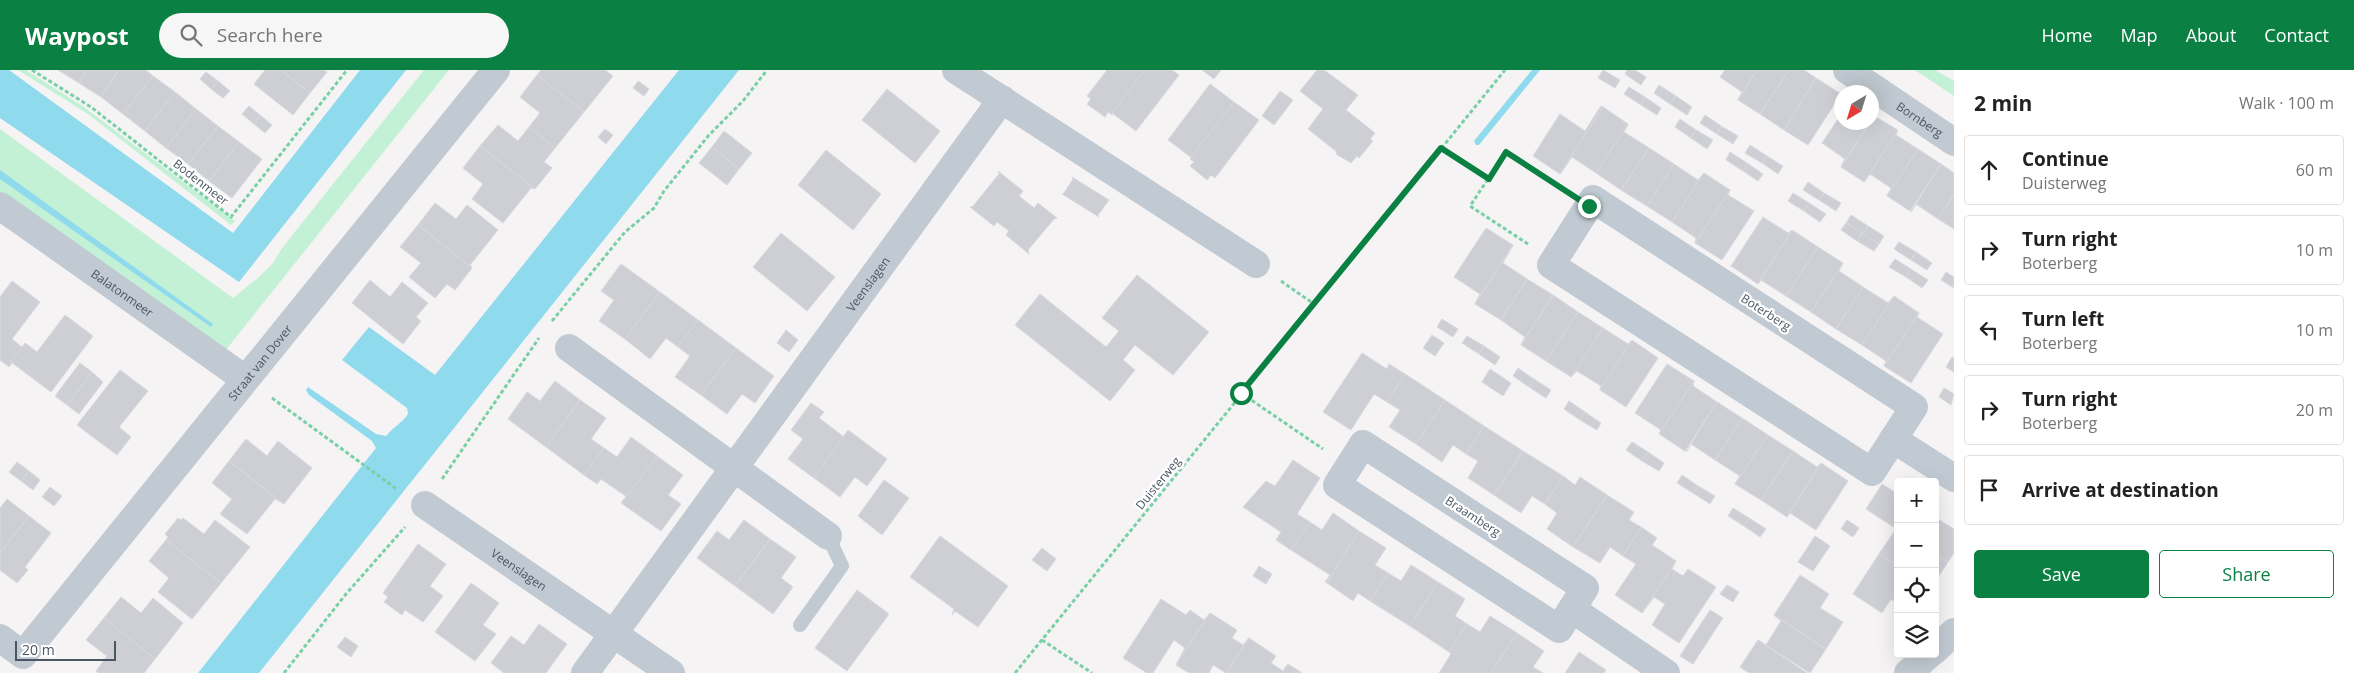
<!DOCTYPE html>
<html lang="en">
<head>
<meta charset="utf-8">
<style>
	body { margin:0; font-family:"Open Sans",sans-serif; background:#f6f6f6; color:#222 }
	.controls { position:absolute; right:15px; bottom:15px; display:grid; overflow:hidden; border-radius:5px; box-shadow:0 5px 20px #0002 }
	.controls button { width:45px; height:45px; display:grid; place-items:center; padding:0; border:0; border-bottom:1px solid #e0e0e0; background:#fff; color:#222; font:25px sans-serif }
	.compass { position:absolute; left:1834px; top:15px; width:45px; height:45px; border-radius:50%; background:#fff; box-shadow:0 5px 20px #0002; rotate:218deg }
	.scale { position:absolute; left:15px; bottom:12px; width:101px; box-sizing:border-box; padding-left:5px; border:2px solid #4a5661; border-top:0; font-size:14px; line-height:18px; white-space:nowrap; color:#4a5661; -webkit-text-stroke:4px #fff; paint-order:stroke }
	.stop { position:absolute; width:15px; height:15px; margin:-11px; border:4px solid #0b8043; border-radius:50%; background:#fff }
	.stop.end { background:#0b8043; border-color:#fff; box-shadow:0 1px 5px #0008 }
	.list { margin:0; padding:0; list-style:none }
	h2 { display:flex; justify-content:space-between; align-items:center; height:65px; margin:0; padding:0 20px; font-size:21px }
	h2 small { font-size:16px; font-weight:400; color:#767676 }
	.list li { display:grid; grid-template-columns:32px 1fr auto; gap:15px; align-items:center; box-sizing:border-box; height:70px; margin:0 10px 10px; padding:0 10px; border:1px solid #e0e0e0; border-radius:5px }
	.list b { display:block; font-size:19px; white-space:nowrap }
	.list p { margin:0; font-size:16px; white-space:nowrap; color:#767676 }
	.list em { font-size:16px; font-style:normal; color:#767676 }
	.actions { display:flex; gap:10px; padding:15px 20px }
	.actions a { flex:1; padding:11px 0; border:1px solid #0b8043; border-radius:5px; text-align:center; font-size:18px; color:#0b8043 }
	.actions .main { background:#0b8043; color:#fff }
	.icon { flex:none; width:28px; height:28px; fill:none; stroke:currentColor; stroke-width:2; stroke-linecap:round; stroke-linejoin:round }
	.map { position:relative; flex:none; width:1954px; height:603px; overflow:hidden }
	header { display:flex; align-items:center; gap:30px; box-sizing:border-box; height:70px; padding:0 25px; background:#0b8043; color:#fff }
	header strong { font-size:24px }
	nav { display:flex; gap:28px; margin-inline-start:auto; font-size:18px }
	.search { width:350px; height:45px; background:#f6f6f6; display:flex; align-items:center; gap:12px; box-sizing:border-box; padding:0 18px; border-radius:28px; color:#767676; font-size:19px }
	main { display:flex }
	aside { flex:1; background:#fff }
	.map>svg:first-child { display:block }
	.green { fill:#c3f1d5 }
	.water { fill:#90daee }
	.building { fill:#cdcfd5; stroke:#d7d9de }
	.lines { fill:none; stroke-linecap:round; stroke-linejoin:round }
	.path { stroke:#7ad0a6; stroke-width:3; stroke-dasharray:4 2.5; stroke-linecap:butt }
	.service { stroke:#c1cad2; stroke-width:14 }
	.minor { stroke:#c1cad2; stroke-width:28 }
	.route { stroke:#0b8043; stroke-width:6 }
	.labels { text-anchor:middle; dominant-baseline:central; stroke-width:4.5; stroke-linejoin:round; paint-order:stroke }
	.street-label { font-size:12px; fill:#4a5661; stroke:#fff }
</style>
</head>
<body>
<header>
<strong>Waypost</strong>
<div class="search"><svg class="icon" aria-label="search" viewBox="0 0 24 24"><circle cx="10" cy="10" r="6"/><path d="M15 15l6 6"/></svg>Search here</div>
<nav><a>Home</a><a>Map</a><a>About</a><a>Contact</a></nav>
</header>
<main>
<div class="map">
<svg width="1954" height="603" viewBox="0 0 1954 603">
	<rect width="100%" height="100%" fill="#f5f3f3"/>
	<!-- green -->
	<g class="green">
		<polygon points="18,0 26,0 84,37 235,151 231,155 88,44"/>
		<polygon points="424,0 449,0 225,281 0,123 0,59 233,228 259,207 273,193 282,178"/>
		<polygon points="1915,0 1935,0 1954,11 1954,26"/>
	</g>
	<!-- water -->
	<g class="water">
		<polygon points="0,0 9,0 233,163 360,0 406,0 239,212 0,48"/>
		<path d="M679,0H739L259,603H198L376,378L372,371L309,325L306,320L308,317L376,364L386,366C393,357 401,354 408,344L407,338L342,290L369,257L435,305Z"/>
		<polygon points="1532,0 1540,0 1479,75 1476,75 1474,71"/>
		<polygon points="0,100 213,254 211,257 0,109"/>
	</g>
	<!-- building -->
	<g class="building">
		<polygon points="58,0 87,0 79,13"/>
		<polygon points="87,0 119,0 101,27 79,13"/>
		<polygon points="119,0 146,0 153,6 123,44 101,27"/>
		<polygon points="265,0 281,0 310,23 293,45 254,14"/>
		<polygon points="281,0 324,0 327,2 310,23"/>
		<polygon points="541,0 605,0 613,6 584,42 537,5"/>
		<polygon points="1107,0 1145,0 1112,45 1108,42 1105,47 1087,34 1091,29 1087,26"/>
		<polygon points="1145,0 1172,0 1179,5 1136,61 1112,43"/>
		<polygon points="1202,0 1221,0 1214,9"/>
		<polygon points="1317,0 1324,0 1358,25 1346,40 1375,63 1370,69 1373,71 1359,88 1357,86 1351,93 1336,84 1337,82 1308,59 1323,39 1300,21"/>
		<polygon points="1603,0 1620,10 1615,18 1598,8"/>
		<polygon points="1627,0 1635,0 1646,7 1641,15 1625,4"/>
		<polygon points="1725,0 1757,0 1738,30 1742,22 1720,7"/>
		<polygon points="1757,0 1789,0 1760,44 1738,30"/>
		<polygon points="1789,0 1804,0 1816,8 1784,60 1760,44"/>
		<polygon points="206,2 218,11 211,19 200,9"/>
		<polygon points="537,5 584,42 555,78 529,57 540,43 520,27"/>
		<polygon points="153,6 175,22 145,61 123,44"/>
		<polygon points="1816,8 1841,24 1808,75 1784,60"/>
		<polygon points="218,11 230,21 223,28 211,19"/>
		<polygon points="638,11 649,19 644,26 633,18"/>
		<polygon points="1210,14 1234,32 1192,88 1168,70"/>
		<polygon points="1659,15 1676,26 1670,34 1654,23"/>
		<polygon points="1629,17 1645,27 1641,35 1624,24"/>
		<polygon points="887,19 940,61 915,93 862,50"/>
		<polygon points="1280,21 1293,30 1274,55 1262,46"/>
		<polygon points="175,22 196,39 166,78 145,61"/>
		<polygon points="1676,26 1692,37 1687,45 1670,34"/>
		<polygon points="1645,27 1661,38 1657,45 1641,35"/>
		<polygon points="1234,32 1259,50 1215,108 1211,105 1207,110 1190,96 1194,92 1190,89"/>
		<polygon points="249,36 260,45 254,54 242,44"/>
		<polygon points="1601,36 1603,37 1560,104 1533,86 1560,44 1585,61"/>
		<polygon points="1603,37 1628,54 1596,103 1572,87 1560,104"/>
		<polygon points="196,39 218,56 188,94 166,78"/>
		<polygon points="1842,43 1842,52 1870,52 1841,97 1845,89 1822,73"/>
		<polygon points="260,45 272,55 265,63 254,54"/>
		<polygon points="1705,45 1721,56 1717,64 1700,53"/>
		<polygon points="1874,46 1898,60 1864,112 1841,97"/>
		<polygon points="1680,49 1696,60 1691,68 1675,57"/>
		<polygon points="1628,54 1624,62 1649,78 1621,120 1596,103"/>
		<polygon points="498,55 518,71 529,57 555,78 544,92 552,98 535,119 480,76"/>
		<polygon points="218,56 239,72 209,111 188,94"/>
		<polygon points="1721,56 1738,66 1733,74 1717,64"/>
		<polygon points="605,59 613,65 606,74 598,67"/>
		<polygon points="1696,60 1713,70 1707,79 1691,68"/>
		<polygon points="1898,60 1896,65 1918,79 1887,126 1891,118 1870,104 1864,112"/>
		<polygon points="724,61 752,83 739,99 712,77"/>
		<polygon points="239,72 262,89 232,128 209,111"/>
		<polygon points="1750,75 1767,86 1762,93 1745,83"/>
		<polygon points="480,76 535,119 531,118 503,153 472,129 483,114 463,98"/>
		<polygon points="712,77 739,99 727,115 699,93"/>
		<polygon points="1649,78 1674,94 1647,136 1621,120"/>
		<polygon points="1918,79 1941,94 1910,141 1887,126"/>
		<polygon points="826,80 881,124 853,160 798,115"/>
		<polygon points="1730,82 1747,93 1743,101 1726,90"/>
		<polygon points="1767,86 1783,96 1778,104 1762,93"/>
		<polygon points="1747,93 1763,104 1758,111 1743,101"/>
		<polygon points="1674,94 1698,110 1704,103 1672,152 1647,136"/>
		<polygon points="1941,94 1954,103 1954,124 1938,149 1916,134 1911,142"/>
		<polygon points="998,101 1023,121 1019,126 1034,138 1038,133 1057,148 1054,149 1028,180 1029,184 1006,165 1009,161 997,152 994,156 970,137 973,136 999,104"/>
		<polygon points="1704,103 1730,120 1695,173 1696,168 1672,152"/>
		<polygon points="1072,107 1109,130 1098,145 1099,147 1062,124 1064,123 1073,109"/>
		<polygon points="1808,112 1824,123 1819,130 1803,120"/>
		<polygon points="1730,120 1728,125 1754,141 1722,190 1695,173"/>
		<polygon points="1793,123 1809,133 1804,141 1788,131"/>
		<polygon points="1824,123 1841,133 1836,141 1819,130"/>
		<polygon points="1954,124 1954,159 1938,149"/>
		<polygon points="435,133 456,149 467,135 498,160 470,195 472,198 418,155"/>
		<polygon points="1809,133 1826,144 1820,152 1804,141"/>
		<polygon points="1851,145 1868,156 1863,164 1846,153"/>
		<polygon points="1763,147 1788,163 1792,160 1758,214 1731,196"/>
		<polygon points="1846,153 1862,163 1857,171 1841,160"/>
		<polygon points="418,155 472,198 455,220 447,214 435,228 409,207 421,193 400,177"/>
		<polygon points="1868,156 1884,166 1879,174 1863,164"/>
		<polygon points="1486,158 1513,175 1475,234 1480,224 1454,207"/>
		<polygon points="1792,160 1818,177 1786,226 1761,210 1758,214"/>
		<polygon points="781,163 835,207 807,241 753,197"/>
		<polygon points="1862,163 1879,174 1874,181 1857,171"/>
		<polygon points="1899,172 1916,182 1911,190 1894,179"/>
		<polygon points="1513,175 1503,193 1527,209 1501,250 1475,234"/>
		<polygon points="1818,177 1843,193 1811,242 1786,226"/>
		<polygon points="1916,182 1932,193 1927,200 1911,190"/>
		<polygon points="1895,189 1911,199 1906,207 1889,197"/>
		<polygon points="1843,193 1839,201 1863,217 1836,259 1811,242"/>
		<polygon points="621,194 660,222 625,269 599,251 614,230 601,221"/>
		<polygon points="1911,199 1928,210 1922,218 1906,207"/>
		<polygon points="1946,202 1954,207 1954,218 1941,210"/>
		<polygon points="1137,205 1209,262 1173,305 1135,275 1123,290 1135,300 1110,331 1015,255 1040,224 1106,277 1119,261 1102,248"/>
		<polygon points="1527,209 1553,225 1521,275 1525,267 1501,250"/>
		<polygon points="370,210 390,227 402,212 428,233 416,247 421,251 403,274 352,233"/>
		<polygon points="12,211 40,232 12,269 23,278 9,297 0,290 0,227"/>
		<polygon points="1863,217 1888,233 1894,226 1862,275 1836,259"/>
		<polygon points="660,222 698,250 678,277 666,268 650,289 625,269"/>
		<polygon points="1553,225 1578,242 1546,291 1521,275"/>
		<polygon points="1894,226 1919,243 1884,296 1886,291 1862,275"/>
		<polygon points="1578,242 1603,258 1571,307 1546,291"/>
		<polygon points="1919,243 1917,247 1943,264 1911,313 1884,296"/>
		<polygon points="65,245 93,266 51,322 11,292 25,273 37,282"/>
		<polygon points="1442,249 1458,259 1453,267 1437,257"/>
		<polygon points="698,250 736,278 701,325 675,307 690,286 678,277"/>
		<polygon points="1603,258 1628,274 1632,270 1600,320 1601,316 1577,301 1571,307"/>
		<polygon points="786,260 798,270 789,282 777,273"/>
		<polygon points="1432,265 1444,273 1435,286 1423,278"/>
		<polygon points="1467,266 1484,276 1479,284 1462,273"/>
		<polygon points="1632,270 1658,288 1626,337 1600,320"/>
		<polygon points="1484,276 1500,287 1495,295 1479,284"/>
		<polygon points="736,278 774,306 755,333 742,324 727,344 701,325"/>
		<polygon points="1362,283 1387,299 1389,294 1405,304 1387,332 1374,324 1351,360 1323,342"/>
		<polygon points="1952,287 1954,288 1954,302 1946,297"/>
		<polygon points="80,293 92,302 67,335 55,326"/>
		<polygon points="1667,294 1694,311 1659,364 1661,360 1635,343"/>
		<polygon points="1518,298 1534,309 1529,317 1513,306"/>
		<polygon points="1490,299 1511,313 1503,326 1482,312"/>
		<polygon points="120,300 148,321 119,357 131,367 117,385 77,355"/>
		<polygon points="92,302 103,312 79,344 67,335"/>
		<polygon points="1405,304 1445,330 1416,374 1389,357 1400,340 1387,332"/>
		<polygon points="1534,309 1551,320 1546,328 1529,317"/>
		<polygon points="555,311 580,330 546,377 508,349 527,322 540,331"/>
		<polygon points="1694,311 1693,316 1717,332 1685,381 1659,364"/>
		<polygon points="1944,318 1954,324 1951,335 1939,327"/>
		<polygon points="580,330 606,348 591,369 604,378 584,405 546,377"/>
		<polygon points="1445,330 1484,356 1466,384 1453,375 1442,392 1416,374"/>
		<polygon points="1569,331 1585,342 1580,350 1564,339"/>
		<polygon points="1717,332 1742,348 1715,390 1691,374 1686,382"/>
		<polygon points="811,333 824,342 819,348 844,367 814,408 788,389 803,369 791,360"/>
		<polygon points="1585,342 1601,353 1597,360 1580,350"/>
		<polygon points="1742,348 1768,365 1735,414 1740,406 1715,390"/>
		<polygon points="1484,356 1523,381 1494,425 1468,408 1478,391 1466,384"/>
		<polygon points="848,360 887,389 867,416 855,407 840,427 814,408"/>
		<polygon points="1768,365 1793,381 1761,430 1735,414"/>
		<polygon points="631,367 657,386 627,427 601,409 597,414 584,405 604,378 617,387"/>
		<polygon points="246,369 267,386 278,371 312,398 284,434 229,391"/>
		<polygon points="1632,372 1648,382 1642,391 1626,380"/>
		<polygon points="1523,381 1563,406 1545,434 1532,426 1521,443 1494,425"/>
		<polygon points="1793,381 1817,397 1821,393 1787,447 1761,430"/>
		<polygon points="1648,382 1664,393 1659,401 1642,391"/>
		<polygon points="657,386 683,405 668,425 681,434 661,461 621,433"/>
		<polygon points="1293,390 1320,408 1297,444 1310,452 1291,480 1276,470 1281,462 1243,437 1266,411 1275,416"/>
		<polygon points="229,391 284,434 275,429 247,464 220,444 232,429 212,413"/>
		<polygon points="17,392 29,401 21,411 9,402"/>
		<polygon points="1821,393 1848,411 1816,460 1790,443 1787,447"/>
		<polygon points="29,401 40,410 33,420 21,411"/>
		<polygon points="1682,405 1698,416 1693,423 1677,413"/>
		<polygon points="1563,406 1575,415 1580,407 1607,425 1573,477 1547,459 1557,443 1545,434"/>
		<polygon points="884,410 909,428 882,465 858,446"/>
		<polygon points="1882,414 1898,424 1898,460 1866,439"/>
		<polygon points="1698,416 1715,426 1710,434 1693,423"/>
		<polygon points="50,417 62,426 54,436 42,427"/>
		<polygon points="1607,425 1634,442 1629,450 1641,457 1623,486 1610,477 1600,493 1573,477"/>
		<polygon points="7,429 29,446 0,483 0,438"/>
		<polygon points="1733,438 1749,448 1744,456 1728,446"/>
		<polygon points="1333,443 1359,461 1327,513 1325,512 1330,505 1291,480 1310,452 1322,460"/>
		<polygon points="29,446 51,463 25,497 28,500 17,513 0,500 0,483"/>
		<polygon points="1935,447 1954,459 1954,483 1948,492 1935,484"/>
		<polygon points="178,448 181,450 183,448 204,464 215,450 250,477 221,513 166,470 168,467 165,464"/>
		<polygon points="1749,448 1766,459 1760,467 1744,456"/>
		<polygon points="744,450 770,469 735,516 697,488 717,461 729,470"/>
		<polygon points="1847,450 1859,458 1853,467 1841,459"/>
		<polygon points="1641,457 1657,468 1652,475 1676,491 1642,543 1615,525 1636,494 1623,486"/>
		<polygon points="1896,459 1898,460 1898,496 1879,484"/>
		<polygon points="1359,461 1386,478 1375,495 1388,503 1370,531 1358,523 1353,531 1327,513"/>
		<polygon points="940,466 1008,516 978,557 955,541 952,545 954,539 910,507"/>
		<polygon points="1815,466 1830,476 1813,501 1798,492"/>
		<polygon points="770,469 796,487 781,508 793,517 773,544 735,516"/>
		<polygon points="166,470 221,513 192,549 158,522 169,508 149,491"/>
		<polygon points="418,474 446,494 430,516 443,526 423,552 405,540 402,545 384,532 388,527 383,523"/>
		<polygon points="1042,478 1056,489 1047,501 1032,490"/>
		<polygon points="1879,484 1898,496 1898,534 1891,529 1882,543 1853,524"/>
		<polygon points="1935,484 1948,492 1935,512"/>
		<polygon points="1676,491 1672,499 1683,506 1688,499 1716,517 1679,573 1652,555 1665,534 1654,527 1642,543"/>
		<polygon points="1411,495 1438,512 1410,556 1370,531 1388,503 1401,511"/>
		<polygon points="1259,496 1272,504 1266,514 1253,506"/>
		<polygon points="1800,505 1829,524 1820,538 1843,552 1826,579 1774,545"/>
		<polygon points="1438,512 1465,529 1455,546 1467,554 1449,582 1410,556"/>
		<polygon points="471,513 499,533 483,555 496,564 475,591 435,562"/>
		<polygon points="1727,515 1739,522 1733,532 1720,524"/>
		<polygon points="857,520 889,544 847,601 815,578"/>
		<polygon points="121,527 141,543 153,528 183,553 155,589 104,548"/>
		<polygon points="1161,529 1186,545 1190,540 1204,550 1210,543 1176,595 1185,578 1174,570 1153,603 1147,603 1123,588"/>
		<polygon points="1710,540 1723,548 1693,594 1680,586"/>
		<polygon points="1210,543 1237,560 1232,568 1243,575 1249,568 1226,603 1213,595 1209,603 1189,603 1176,595"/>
		<polygon points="1774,545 1826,579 1810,603 1758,570 1766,575 1781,551"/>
		<polygon points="1490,546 1517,563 1491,603 1439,603 1451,584 1449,582 1467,554 1480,562"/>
		<polygon points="104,548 155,589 144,603 99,603 96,601 107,586 86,570"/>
		<polygon points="539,554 567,574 546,603 504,603 491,593 511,566 524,575"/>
		<polygon points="1517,563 1544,581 1533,597 1543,603 1491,603"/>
		<polygon points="345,567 358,576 351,587 337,577"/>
		<polygon points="1249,568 1276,586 1271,593 1283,601 1288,594 1282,603 1226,603"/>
		<polygon points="1758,570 1807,603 1749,603 1740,597"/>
		<polygon points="1579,582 1606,600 1604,603 1565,603"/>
		<polygon points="1288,594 1302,603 1282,603"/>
	</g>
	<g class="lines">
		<!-- path -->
		<g class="path">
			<polyline points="32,0 91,37 231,147 347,0"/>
			<polyline points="1441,78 1489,109"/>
			<polyline points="1528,174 1470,136 1506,82 1563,119"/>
			<polyline points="1281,211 1314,234"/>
			<polyline points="552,251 625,162 654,138 664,121 709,65 743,31 767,0"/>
			<polyline points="1241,323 1323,379"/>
			<polyline points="272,328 398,420"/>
			<polyline points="442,409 539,268"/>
			<polyline points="1042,570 1092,603"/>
			<polyline points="284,603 346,524 405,457"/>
			<polyline points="1015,603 1505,0"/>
		</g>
		<!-- service -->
		<polyline class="service" points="800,555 842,496 828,466"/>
		<!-- minor -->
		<g class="minor">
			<polyline points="956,0 1256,194"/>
			<path id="s1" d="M1847,0L1954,72"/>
			<polygon points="1593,129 1914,337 1872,402 1551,195"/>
			<path id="s2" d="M0,136L245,309"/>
			<polyline points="569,278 828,466"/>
			<polyline points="1893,369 1954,408"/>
			<polygon points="1363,374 1585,518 1559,559 1337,415"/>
			<path id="s3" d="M425,435L671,603"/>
			<polyline points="1572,539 1666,603"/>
			<path id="s4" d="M0,568L23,585L496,0"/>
			<polyline points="1935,580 1954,562"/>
			<path id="s5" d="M585,603L1002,29"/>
			<polyline points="1908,603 1930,584"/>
		</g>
	</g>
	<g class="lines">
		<!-- route -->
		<polyline class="route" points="1241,323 1441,78 1489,109 1506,82 1589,136"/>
	</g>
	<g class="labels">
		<!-- street labels -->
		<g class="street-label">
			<text stroke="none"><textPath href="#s1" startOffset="88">Bornberg</textPath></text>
			<text transform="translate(201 112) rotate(38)">Bodenmeer</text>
			<text stroke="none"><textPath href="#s5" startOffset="481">Veenslagen</textPath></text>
			<text stroke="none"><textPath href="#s2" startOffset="150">Balatonmeer</textPath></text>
			<text transform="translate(1766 242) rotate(33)">Boterberg</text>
			<text stroke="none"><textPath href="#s4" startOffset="405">Straat van Dover</textPath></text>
			<text transform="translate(1158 413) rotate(-51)">Duisterweg</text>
			<text transform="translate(1473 446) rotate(33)">Braamberg</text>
			<text stroke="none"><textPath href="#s3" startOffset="114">Veenslagen</textPath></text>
		</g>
	</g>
</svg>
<div class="controls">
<button>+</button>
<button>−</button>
<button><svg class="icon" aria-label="locate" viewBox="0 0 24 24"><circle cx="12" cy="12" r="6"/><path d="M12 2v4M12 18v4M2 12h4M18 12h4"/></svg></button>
<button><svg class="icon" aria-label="layers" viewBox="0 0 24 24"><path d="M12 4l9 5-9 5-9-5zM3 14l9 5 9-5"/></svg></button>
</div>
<svg class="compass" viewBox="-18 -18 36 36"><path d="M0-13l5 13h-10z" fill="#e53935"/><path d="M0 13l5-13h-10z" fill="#767676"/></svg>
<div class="scale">20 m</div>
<div class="stop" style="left:1241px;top:323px"></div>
<div class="stop end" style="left:1589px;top:136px"></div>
</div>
<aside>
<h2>2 min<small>Walk · 100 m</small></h2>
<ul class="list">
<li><svg class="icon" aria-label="ahead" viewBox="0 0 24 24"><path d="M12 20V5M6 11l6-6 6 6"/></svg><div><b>Continue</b><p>Duisterweg</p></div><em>60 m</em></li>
<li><svg class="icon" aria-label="right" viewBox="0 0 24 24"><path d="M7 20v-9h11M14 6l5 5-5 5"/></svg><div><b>Turn right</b><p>Boterberg</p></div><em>10 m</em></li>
<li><svg class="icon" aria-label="left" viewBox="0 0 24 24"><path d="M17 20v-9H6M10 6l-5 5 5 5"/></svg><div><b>Turn left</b><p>Boterberg</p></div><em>10 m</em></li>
<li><svg class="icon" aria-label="right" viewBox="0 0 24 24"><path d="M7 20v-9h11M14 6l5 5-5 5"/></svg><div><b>Turn right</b><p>Boterberg</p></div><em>20 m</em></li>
<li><svg class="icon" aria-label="arrive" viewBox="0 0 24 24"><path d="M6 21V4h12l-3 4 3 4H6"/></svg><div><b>Arrive at destination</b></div></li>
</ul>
<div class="actions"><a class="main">Save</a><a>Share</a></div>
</aside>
</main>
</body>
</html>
